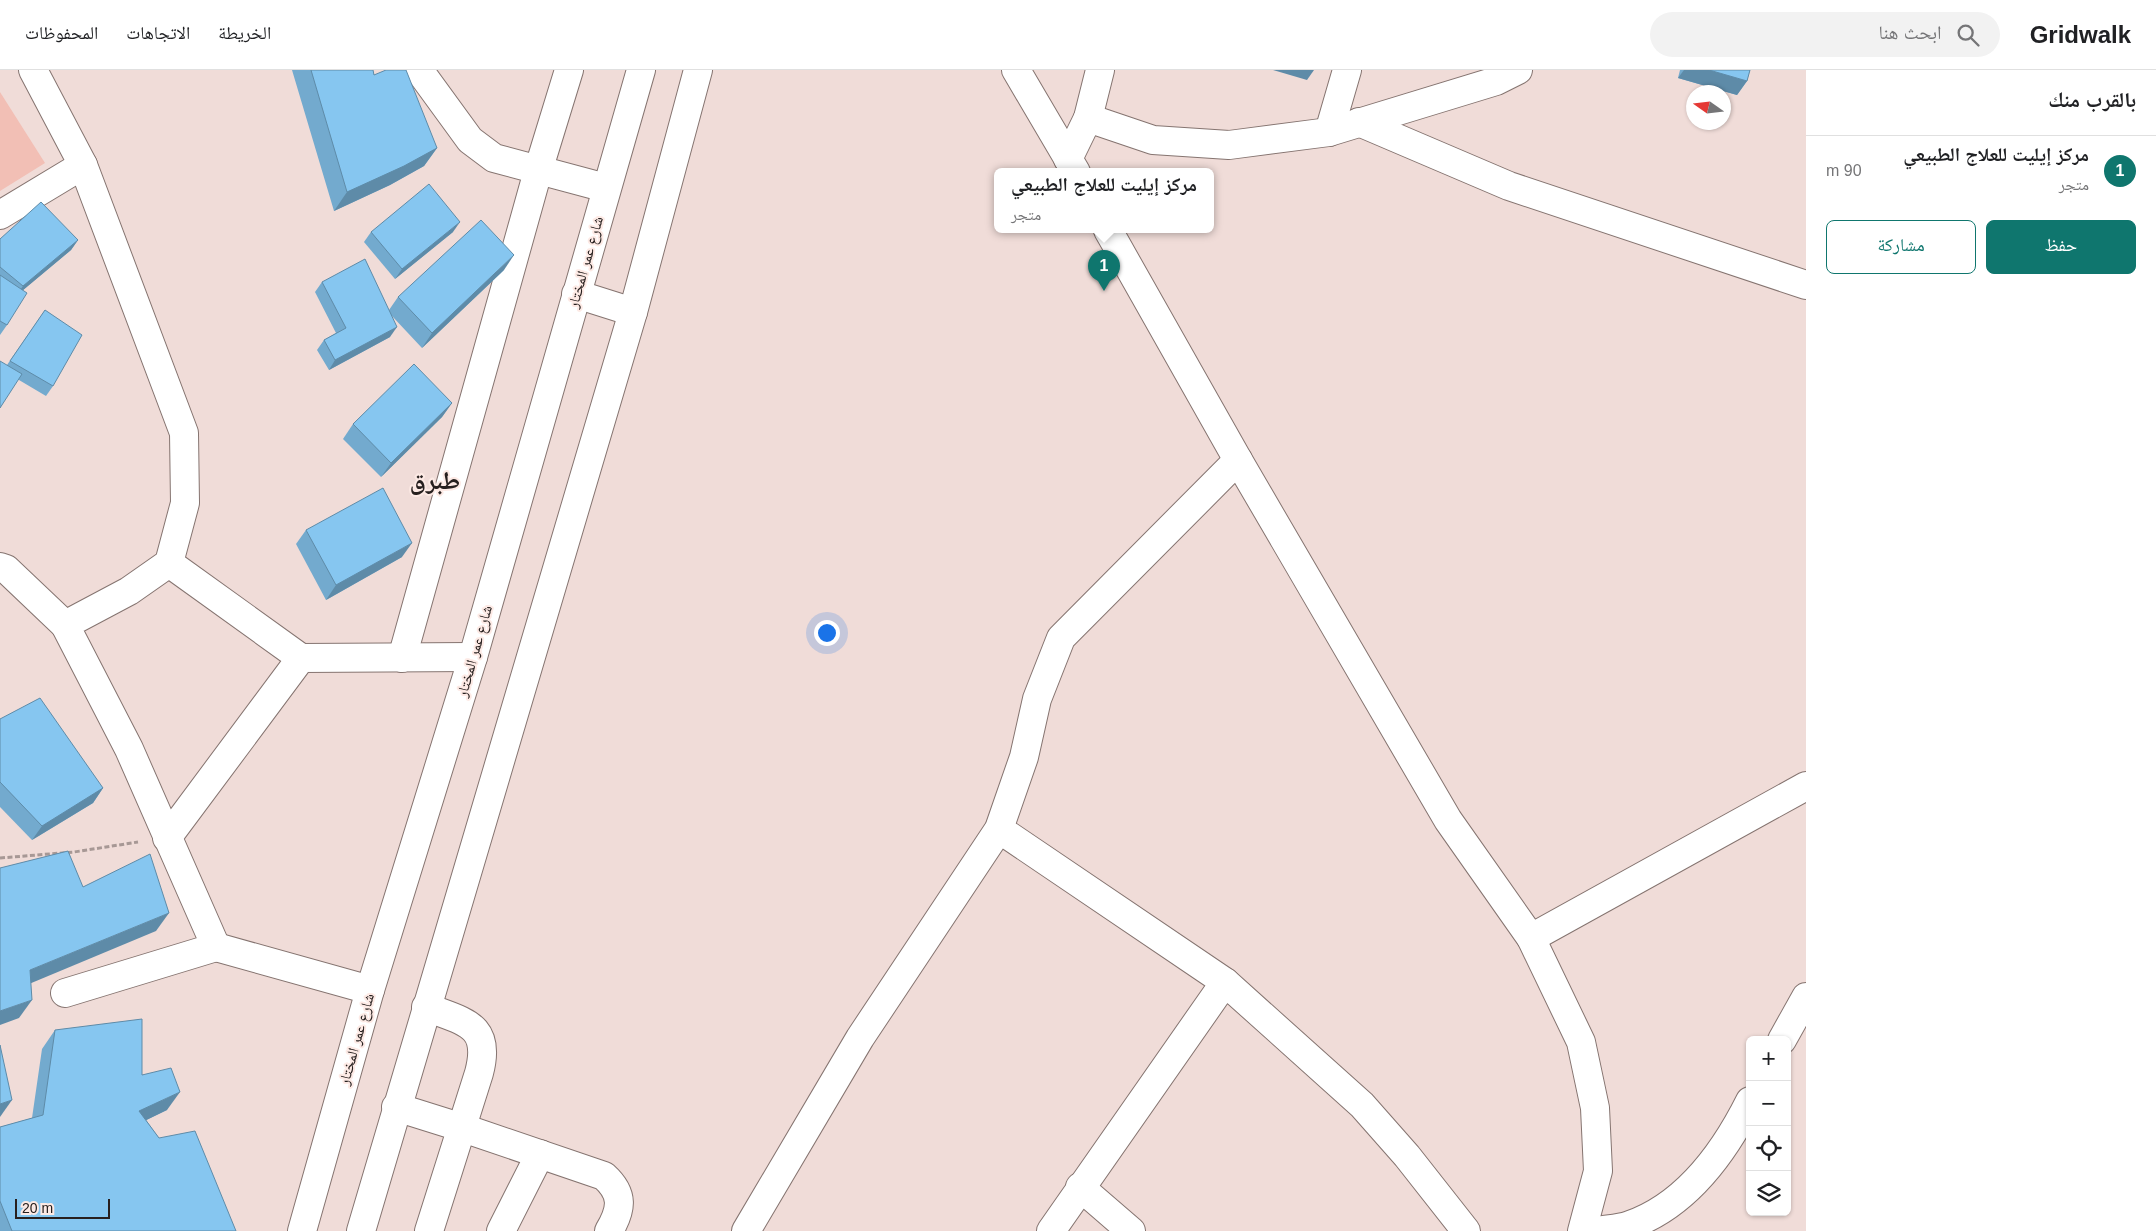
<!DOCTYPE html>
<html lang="ar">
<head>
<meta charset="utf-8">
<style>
	body { margin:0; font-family:Arial,"Noto Naskh Arabic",sans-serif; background:#f2f2f2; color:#202124; direction:rtl }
	.controls { position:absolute; right:15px; bottom:15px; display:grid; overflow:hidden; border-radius:8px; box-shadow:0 1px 4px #0004 }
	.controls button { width:45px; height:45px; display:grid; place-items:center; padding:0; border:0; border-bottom:1px solid #e0e0e0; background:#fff; color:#202124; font:25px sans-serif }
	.compass { position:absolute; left:1686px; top:15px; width:45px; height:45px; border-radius:50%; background:#fff; box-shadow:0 1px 4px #0004; rotate:284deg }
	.scale { position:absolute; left:15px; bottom:12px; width:95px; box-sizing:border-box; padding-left:5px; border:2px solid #27201f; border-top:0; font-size:14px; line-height:18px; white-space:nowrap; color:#27201f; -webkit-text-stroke:4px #fdeae5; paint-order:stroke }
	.you { position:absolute; left:826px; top:562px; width:18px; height:18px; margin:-12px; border:4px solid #fff; border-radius:50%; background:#1a73e8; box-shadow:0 0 0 8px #1a73e833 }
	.badge { display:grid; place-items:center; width:32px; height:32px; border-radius:50%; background:#0f766e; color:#fff; font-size:16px; font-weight:700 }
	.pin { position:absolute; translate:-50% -41px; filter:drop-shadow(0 1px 2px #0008) }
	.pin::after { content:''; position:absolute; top:26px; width:18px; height:15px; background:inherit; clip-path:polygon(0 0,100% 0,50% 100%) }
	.popup { position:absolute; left:994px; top:98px; width:220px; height:65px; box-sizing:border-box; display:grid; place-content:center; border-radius:8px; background:#fff; filter:drop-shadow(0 1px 4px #0005); font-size:16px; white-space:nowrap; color:#757577 }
	.popup b { font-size:19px; color:#202124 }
	.popup::after { content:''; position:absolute; left:50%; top:100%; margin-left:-10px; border:10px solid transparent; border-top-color:#fff }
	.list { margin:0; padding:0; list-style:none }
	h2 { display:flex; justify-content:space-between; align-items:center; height:65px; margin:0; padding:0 20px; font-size:21px }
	h2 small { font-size:16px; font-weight:400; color:#757577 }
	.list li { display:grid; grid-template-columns:32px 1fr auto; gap:15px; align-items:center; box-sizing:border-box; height:70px; padding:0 20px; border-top:1px solid #e0e0e0 }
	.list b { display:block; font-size:19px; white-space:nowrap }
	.list p { margin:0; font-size:16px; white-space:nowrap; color:#757577 }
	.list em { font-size:16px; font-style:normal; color:#757577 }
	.actions { display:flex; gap:10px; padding:15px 20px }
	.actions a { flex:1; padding:11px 0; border:1px solid #0f766e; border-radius:8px; text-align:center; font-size:18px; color:#0f766e }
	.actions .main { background:#0f766e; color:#fff }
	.icon { flex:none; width:28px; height:28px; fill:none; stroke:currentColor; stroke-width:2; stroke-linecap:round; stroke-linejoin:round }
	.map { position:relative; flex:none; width:1806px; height:1161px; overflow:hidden; direction:ltr }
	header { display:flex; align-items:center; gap:30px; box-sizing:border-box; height:70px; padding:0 25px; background:#fff; border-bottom:1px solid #e0e0e0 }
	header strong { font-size:24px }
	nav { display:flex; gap:28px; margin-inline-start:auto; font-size:18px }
	.search { width:350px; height:45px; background:#f2f2f2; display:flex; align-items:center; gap:12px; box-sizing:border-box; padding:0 18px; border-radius:28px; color:#757577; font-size:19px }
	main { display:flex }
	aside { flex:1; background:#fff }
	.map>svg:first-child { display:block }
	.green { fill:#f2bfb5 }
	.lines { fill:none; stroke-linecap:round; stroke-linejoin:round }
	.minor-casing { stroke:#857470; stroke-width:30 }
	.path { stroke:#a79895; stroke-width:3; stroke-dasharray:5 2.5; stroke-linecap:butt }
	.minor { stroke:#fff; stroke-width:28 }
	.wall { fill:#73aace }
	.shaded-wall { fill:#5e8ba8 }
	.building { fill:#86c6f0; stroke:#5e8ba8 }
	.labels { text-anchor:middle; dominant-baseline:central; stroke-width:4; stroke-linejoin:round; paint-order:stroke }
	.street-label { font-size:15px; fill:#27201f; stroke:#fdeae5 }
	.town-label { font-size:25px; font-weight:bold; fill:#27201f; stroke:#fdeae5 }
</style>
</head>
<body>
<header>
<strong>Gridwalk</strong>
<div class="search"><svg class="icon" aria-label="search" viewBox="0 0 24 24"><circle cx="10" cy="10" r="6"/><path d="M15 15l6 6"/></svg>ابحث هنا</div>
<nav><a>الخريطة</a><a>الاتجاهات</a><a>المحفوظات</a></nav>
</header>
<main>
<aside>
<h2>بالقرب منك<small></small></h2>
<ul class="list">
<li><span class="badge">1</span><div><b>مركز إيليت للعلاج الطبيعي</b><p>متجر</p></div><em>90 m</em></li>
</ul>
<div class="actions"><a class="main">حفظ</a><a>مشاركة</a></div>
</aside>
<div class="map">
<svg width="1806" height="1161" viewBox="0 0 1806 1161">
	<rect width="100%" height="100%" fill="#f0dcd8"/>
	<!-- green -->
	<polygon class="green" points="0,22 45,93 0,121"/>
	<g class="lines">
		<!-- minor casing -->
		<g class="minor-casing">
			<g id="minor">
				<polyline points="33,0 83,95 184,363 185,433 169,493 129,521 65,555 129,679 216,877 65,923"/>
				<polyline points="419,0 470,70 494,88 606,118"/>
				<polyline points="1016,0 1076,102"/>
				<polyline points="1088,48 1100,0"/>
				<polyline points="1359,52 1509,116 1806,215"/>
				<polyline points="1329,62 1347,0"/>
				<polyline points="1068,89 1088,48 1153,70 1229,75 1329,62 1496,11 1518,0"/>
				<polyline points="0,145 83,95"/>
				<polyline points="1108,160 1238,390 1448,750 1531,868 1581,972 1595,1038 1598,1101 1582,1161"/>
				<polyline points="576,224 633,242"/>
				<polyline points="169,493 301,588 473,587"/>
				<polyline points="0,497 6,499 65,555"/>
				<polyline points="402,588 538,101 569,0"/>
				<polyline points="999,759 1225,912"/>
				<polyline points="167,768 301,588"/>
				<polyline points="1531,868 1806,716"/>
				<polyline points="216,877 370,920"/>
				<path d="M426,937C464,952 492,954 479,1003L429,1161"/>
				<polyline points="1782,970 1806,927"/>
				<path d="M396,1037L463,1058L604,1106C624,1124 622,1139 609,1161"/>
				<polyline points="1080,1117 1131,1161"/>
				<polyline points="302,1161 370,920 473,587 641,0"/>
				<polyline points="361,1161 633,242 698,0"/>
				<polyline points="501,1161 540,1084"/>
				<polyline points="746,1161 860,968 999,759 1024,687 1037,629 1061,568 1238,390"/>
				<polyline points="1051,1161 1225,912 1362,1035 1407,1086 1466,1161"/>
				<path d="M1596,1161C1607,1159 1620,1159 1630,1155C1687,1135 1724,1083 1750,1031"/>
			</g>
		</g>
		<!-- path -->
		<polyline class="path" points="0,788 74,782 138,772"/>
		<!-- minor -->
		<use href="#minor" class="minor"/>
	</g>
	<!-- wall -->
	<g class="wall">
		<polygon points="292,0 373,0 374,5 437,78 424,96 390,115 334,141"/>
		<polygon points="1680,0 1750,0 1747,11 1737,25 1678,8"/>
		<polygon points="371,162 453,162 395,209 364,172"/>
		<polygon points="0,169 78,170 71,180 23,220 7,255 0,265"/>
		<polygon points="504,200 422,278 392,246 390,267 329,300 317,280 324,270 336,263 315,222 322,212 389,240 398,227"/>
		<polygon points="45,240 53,316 46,326 19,310 7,295"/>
		<polygon points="452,333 442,347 381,407 343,369 353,354"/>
		<polygon points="306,460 402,487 326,530 296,474"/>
		<polygon points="0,649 103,718 93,733 32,770 0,737"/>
		<polygon points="55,960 142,1005 167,1040 146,1050 159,1068 236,1161 0,1161 0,1057 32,1048 42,979"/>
	</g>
	<!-- shaded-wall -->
	<g class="shaded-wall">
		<polygon points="1273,0 1314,0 1307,10"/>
		<polygon points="1684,0 1709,0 1747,11 1737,25 1678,8"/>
		<polygon points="437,78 424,96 390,115 334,141 347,122"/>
		<polygon points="460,152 453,162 395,209 402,199"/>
		<polygon points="78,170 71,180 16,226 23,216"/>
		<polygon points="514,185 504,200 422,278 432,263"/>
		<polygon points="397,257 390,267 329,300 335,290"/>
		<polygon points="452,333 442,347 381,407 391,393"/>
		<polygon points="412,473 402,487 326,530 336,515"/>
		<polygon points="103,718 93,733 32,770 42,756"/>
		<polygon points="169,843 156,861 17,919 30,900"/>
		<polygon points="32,930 19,948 0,955 0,941"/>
		<polygon points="180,1022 167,1040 126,1060 139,1041"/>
		<polygon points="12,1030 0,1047 0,1034"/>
	</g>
	<!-- building -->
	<g class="building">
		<polygon points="311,0 373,0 374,5 386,0 406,0 437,78 404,96 347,122"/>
		<polygon points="1709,0 1750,0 1747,11"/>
		<polygon points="429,114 460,152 402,199 371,162"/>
		<polygon points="41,132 78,170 23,216 0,197 0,169"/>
		<polygon points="481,150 514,185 432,263 398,227"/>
		<polygon points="365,189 397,257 335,290 324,270 346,258 322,212"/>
		<polygon points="0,205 27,223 7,255 0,251"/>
		<polygon points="45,240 82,265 53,316 10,291"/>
		<polygon points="0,291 22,304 0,338"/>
		<polygon points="414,294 452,333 391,393 353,354"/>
		<polygon points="383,418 412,473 336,515 306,460"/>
		<polygon points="40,628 103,718 42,756 0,712 0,649"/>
		<polygon points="68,781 83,817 150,784 169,843 30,900 32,930 0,941 0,798"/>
		<polygon points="142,949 142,1005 171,998 180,1022 139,1041 159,1068 195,1061 236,1161 12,1161 0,1131 0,1057 43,1045 55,960"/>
		<polygon points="0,975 12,1030 0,1034"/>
	</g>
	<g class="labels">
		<!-- street labels -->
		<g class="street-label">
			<text transform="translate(585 192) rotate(-74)">شارع عمر المختار</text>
			<text transform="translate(474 581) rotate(-74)">شارع عمر المختار</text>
			<text transform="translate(356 969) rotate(-74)">شارع عمر المختار</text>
		</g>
		<!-- town labels -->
		<g class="town-label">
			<text x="435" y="410">طبرق</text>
		</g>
	</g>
</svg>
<div class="controls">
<button>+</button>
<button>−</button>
<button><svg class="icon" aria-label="locate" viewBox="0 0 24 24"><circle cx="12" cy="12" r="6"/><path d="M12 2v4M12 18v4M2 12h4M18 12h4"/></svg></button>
<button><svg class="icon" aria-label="layers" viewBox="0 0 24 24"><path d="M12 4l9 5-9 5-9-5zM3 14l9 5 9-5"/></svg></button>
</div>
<svg class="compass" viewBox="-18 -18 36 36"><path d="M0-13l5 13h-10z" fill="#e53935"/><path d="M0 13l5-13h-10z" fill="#757577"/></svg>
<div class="scale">20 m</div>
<div class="you"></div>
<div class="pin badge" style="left:1104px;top:221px">1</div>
<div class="popup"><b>مركز إيليت للعلاج الطبيعي</b>متجر</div>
</div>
</main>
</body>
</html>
